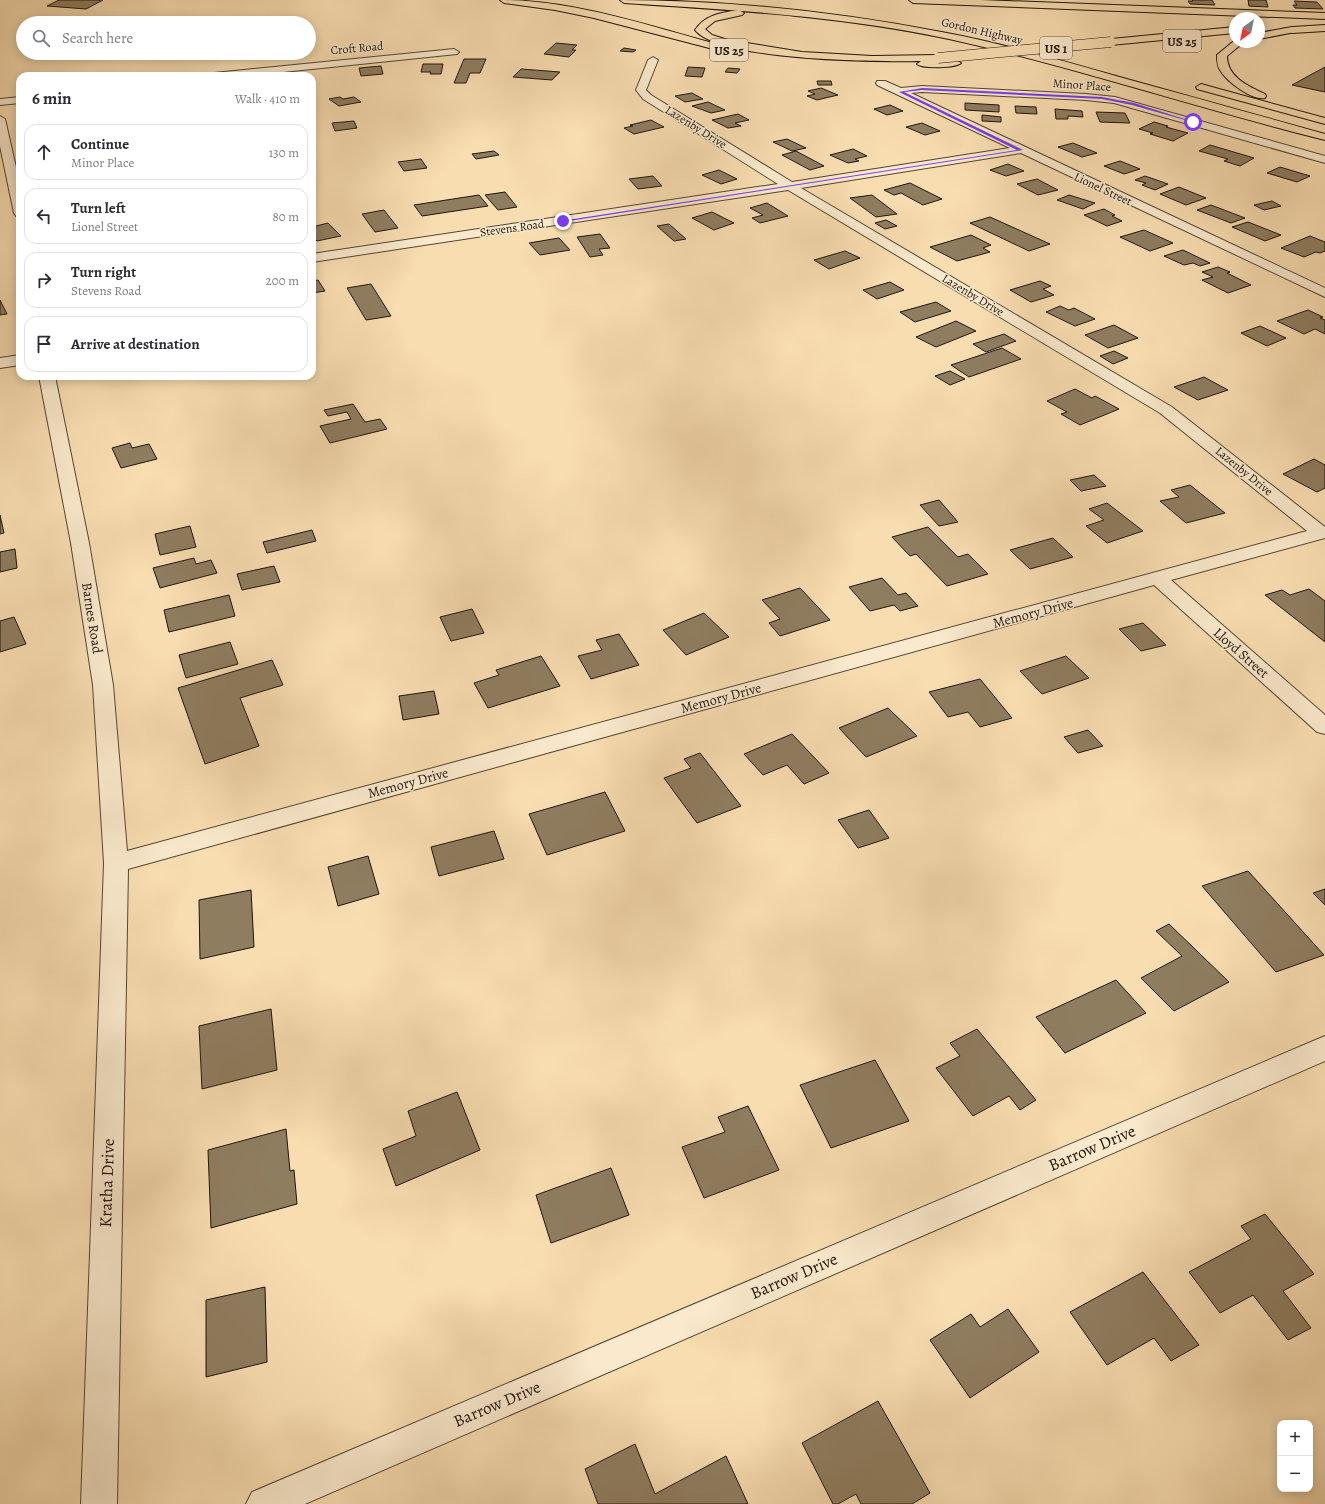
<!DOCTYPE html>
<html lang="en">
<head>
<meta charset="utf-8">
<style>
	body { margin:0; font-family:Alegreya,serif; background:#f2f2f3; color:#2b2b33 }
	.controls { position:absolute; right:12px; bottom:12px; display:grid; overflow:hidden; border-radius:8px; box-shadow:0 2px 10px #0003 }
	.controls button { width:36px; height:36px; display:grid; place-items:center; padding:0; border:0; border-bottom:1px solid #e1e1e2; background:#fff; color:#2b2b33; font:20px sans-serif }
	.compass { position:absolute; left:1229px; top:12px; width:36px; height:36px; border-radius:50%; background:#fff; box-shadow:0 2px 10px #0003; rotate:213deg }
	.stop { position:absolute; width:12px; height:12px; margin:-9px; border:3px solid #7c3aed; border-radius:50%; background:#fff }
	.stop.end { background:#7c3aed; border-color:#fff; box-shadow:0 1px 4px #0008 }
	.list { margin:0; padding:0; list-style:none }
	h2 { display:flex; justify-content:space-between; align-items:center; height:52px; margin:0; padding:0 16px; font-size:17px }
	h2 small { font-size:13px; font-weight:400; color:#7c7c81 }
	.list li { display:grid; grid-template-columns:26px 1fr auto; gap:12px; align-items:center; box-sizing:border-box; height:56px; margin:0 8px 8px; padding:0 8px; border:1px solid #e1e1e2; border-radius:12px }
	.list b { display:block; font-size:15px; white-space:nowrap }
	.list p { margin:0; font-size:13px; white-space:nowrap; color:#7c7c81 }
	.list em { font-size:13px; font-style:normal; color:#7c7c81 }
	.icon { flex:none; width:22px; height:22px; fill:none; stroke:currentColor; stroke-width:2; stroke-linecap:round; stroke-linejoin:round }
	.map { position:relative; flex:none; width:1325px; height:1504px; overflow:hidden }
	.search { position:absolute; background:#fff; box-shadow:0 2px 10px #0003; left:16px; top:16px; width:300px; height:44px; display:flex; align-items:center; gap:10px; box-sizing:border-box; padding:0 14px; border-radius:22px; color:#7c7c81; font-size:15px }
	.panel { position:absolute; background:#fff; box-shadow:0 2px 10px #0003; left:16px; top:72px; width:300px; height:308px; border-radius:12px }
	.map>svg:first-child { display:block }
	.building { fill:#8f7d60; stroke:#1e1409 }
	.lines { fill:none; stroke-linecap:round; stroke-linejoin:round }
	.minor-casing { stroke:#544633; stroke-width:2 }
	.major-casing { stroke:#1e1409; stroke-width:2 }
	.highway-casing { stroke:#1e1409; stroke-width:2 }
	.minor { fill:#fae9cc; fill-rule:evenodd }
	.major { fill:#f8ddb1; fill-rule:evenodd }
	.highway { fill:#f8ddb1; fill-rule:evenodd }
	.highway-bridge-casing { stroke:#1e1409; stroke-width:11; stroke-linecap:butt }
	.highway-bridge { stroke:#f8ddb1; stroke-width:10 }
	.route { fill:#7c3aed }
	.labels { text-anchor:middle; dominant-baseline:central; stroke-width:3; stroke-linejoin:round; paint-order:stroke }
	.far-street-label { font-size:12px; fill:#1e1409; stroke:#fae9cc }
	.shield { fill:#fae9cc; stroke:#605444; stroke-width:1 }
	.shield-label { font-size:13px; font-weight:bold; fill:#1e1409 }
	.street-label { font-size:14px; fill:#1e1409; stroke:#fae9cc }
	.near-street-label { font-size:17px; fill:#1e1409; stroke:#fae9cc }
</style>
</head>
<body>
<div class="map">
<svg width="1325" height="1504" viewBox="0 0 1325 1504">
	<rect width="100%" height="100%" fill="#f8ddb1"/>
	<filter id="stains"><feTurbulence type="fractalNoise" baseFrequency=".005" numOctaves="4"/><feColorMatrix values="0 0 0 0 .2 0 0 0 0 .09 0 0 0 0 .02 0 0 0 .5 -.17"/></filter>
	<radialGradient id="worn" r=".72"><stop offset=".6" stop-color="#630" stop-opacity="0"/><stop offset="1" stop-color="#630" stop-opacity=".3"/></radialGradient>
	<!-- building -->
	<g class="building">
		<polygon points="59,0 103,0 86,9 47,6"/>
		<polygon points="1192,0 1212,0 1215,5 1190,4 1188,1 1193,1"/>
		<polygon points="1248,0 1266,0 1268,7 1249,6"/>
		<polygon points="1294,1 1317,2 1323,9 1295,8 1293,5 1297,5"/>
		<polygon points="556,43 577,45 572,50 576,50 569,57 544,54"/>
		<polygon points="624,48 636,50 633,52 620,51"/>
		<polygon points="464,59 486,59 480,73 470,73 466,83 454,83"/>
		<polygon points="423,64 443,64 441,74 430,74 431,72 421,72"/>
		<polygon points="381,66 383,74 361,76 359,68"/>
		<polygon points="688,67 705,68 702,77 685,76"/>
		<polygon points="1325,67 1325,92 1292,85"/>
		<polygon points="728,68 740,69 737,73 725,72"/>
		<polygon points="521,69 560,72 552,80 513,77"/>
		<polygon points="817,81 831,81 832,85 818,85"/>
		<polygon points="821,88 838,95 817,100 807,96 815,94 808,91"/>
		<polygon points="692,93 703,99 685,102 675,96"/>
		<polygon points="340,97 343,99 354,97 361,102 339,106 329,99"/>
		<polygon points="708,102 725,110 711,113 692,106"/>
		<polygon points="965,103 999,105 999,112 965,110"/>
		<polygon points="890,105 903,111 887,115 874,109"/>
		<polygon points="1015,106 1036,107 1037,114 1016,113"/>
		<polygon points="1055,109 1082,111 1083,117 1068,116 1068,119 1056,119"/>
		<polygon points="1096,112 1125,113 1130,123 1100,122"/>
		<polygon points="738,114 749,120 735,123 741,126 728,128 712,120"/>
		<polygon points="982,115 1001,117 1001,122 982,121"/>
		<polygon points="651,120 664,127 634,134 624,128 633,126 630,125"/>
		<polygon points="354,121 357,128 335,131 332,123"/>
		<polygon points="1154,122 1168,126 1166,127 1188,133 1173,141 1150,134 1153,133 1139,129"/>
		<polygon points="922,123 940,131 925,135 906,127"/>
		<polygon points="787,139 806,148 792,151 773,142"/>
		<polygon points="1073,143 1097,153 1082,157 1058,147"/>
		<polygon points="1210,145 1254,158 1240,166 1224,161 1228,159 1199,151"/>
		<polygon points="853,149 867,156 855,159 859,161 848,163 830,155"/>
		<polygon points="494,151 499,155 476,159 472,154"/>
		<polygon points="796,151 824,166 810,170 782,155"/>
		<polygon points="421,159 427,168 404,171 398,162"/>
		<polygon points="1120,161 1140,169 1124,174 1104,166"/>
		<polygon points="1008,164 1024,171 1006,176 990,170"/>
		<polygon points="1280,167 1310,176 1297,182 1267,173"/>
		<polygon points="719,170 737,179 721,184 702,175"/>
		<polygon points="653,176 662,186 638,189 629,179"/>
		<polygon points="1145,176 1168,184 1155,190 1142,185 1146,183 1135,180"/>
		<polygon points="1037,179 1058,190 1038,195 1017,184"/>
		<polygon points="910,183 942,199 923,205 901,193 894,195 884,190"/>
		<polygon points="1179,187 1206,198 1186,205 1160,194"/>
		<polygon points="505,192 517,207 498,210 485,195"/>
		<polygon points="479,195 488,206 422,216 414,205"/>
		<polygon points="872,195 897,214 876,217 850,198"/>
		<polygon points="1069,195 1095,203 1083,209 1057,200"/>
		<polygon points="1272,201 1281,206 1264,210 1254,205"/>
		<polygon points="767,203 788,216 760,223 752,218 763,215 750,208"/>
		<polygon points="1211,205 1245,218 1231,223 1197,210"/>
		<polygon points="1104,209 1115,215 1112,216 1122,221 1107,226 1084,215"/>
		<polygon points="384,210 398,228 375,232 362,214"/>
		<polygon points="712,212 734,223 714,230 692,218"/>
		<polygon points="990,217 1050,244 1029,251 970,223"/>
		<polygon points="886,220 897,226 885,229 875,223"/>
		<polygon points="1248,222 1281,235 1265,241 1232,227"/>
		<polygon points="328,223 341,236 317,241 312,236 312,227"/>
		<polygon points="669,224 686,239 674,241 657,226"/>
		<polygon points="1144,230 1173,243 1150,251 1120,237"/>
		<polygon points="600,234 610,248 599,249 603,255 590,257 577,237"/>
		<polygon points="971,235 991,245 983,248 990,252 957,261 930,247"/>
		<polygon points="1310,236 1325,242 1325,251 1320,253 1316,252 1304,257 1281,248"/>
		<polygon points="559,238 570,250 540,255 529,243"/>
		<polygon points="1183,250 1210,263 1200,266 1193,263 1184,265 1164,256"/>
		<polygon points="845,251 860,258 829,269 814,260"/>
		<polygon points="1218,267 1230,272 1227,273 1251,285 1228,293 1202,280 1213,277 1202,272"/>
		<polygon points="318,280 325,291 312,293 312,281"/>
		<polygon points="1040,281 1051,286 1043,289 1054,295 1031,302 1010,290"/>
		<polygon points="890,282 904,290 877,299 863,290"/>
		<polygon points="371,284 391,316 366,320 347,288"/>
		<polygon points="0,300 7,314 0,315"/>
		<polygon points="936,302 951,311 915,322 900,312"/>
		<polygon points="1060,306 1069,310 1074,308 1095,319 1075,326 1046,312"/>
		<polygon points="1308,310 1323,317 1320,318 1325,320 1325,334 1315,329 1304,334 1277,321"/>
		<polygon points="956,321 976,331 936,347 916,337"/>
		<polygon points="1114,325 1138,338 1108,348 1085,335"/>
		<polygon points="1260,326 1286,338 1267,346 1241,333"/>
		<polygon points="1004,334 1016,341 986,352 973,344"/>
		<polygon points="1002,348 1021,359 969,377 951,365"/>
		<polygon points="1114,351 1128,358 1113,364 1100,356"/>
		<polygon points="950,371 965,379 950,385 935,376"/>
		<polygon points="1204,377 1228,390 1198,400 1174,387"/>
		<polygon points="1075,389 1092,398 1095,396 1119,409 1080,425 1061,414 1067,412 1047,401"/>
		<polygon points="353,404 365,422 380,419 387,429 330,443 320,426 351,419 347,412 328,416 324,410"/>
		<polygon points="130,443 132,448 149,444 157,459 121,468 112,448"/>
		<polygon points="1314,459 1325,465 1325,488 1317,492 1283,474"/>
		<polygon points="1094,475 1106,486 1081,491 1070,480"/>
		<polygon points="1190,485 1225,513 1186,523 1160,501 1179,497 1171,490"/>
		<polygon points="939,500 958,522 939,526 920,505"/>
		<polygon points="1107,503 1143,531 1107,543 1086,526 1104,520 1089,509"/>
		<polygon points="0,515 4,533 0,534"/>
		<polygon points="190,526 196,547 160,555 155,534"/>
		<polygon points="928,527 958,557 968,554 988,574 947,586 916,554 910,556 892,537"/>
		<polygon points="312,530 316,541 267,553 263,542"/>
		<polygon points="1053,538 1073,557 1030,569 1010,550"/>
		<polygon points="15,549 17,568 0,572 0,552"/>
		<polygon points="194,558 196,564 211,560 217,573 160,588 153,568"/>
		<polygon points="274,566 280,582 242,590 237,574"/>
		<polygon points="882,578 898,595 906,593 918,606 900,611 894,605 870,611 849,587"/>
		<polygon points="800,588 830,620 780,636 769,623 780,619 762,600"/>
		<polygon points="1309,589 1325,601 1325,642 1265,595 1282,590 1290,595"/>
		<polygon points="229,595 235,616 169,632 164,610"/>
		<polygon points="472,609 484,633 451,641 440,617"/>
		<polygon points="704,613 729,637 686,655 663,630"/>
		<polygon points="14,617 26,644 0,652 0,621"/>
		<polygon points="1143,623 1166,645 1141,651 1119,629"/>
		<polygon points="619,634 639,665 591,679 578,656 602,650 596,640"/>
		<polygon points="230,642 238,664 186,678 179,655"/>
		<polygon points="541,656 560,686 488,708 474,683 499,675 496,670"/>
		<polygon points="1066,656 1089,678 1042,694 1020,671"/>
		<polygon points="272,660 283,685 240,698 259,746 205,764 178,688"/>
		<polygon points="980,679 1012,718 980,727 968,712 948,717 929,692"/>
		<polygon points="434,691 439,714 403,720 399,696"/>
		<polygon points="888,708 917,736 866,757 839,728"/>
		<polygon points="1088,730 1103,746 1078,753 1064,737"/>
		<polygon points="792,734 829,773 804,784 787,765 763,775 744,754"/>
		<polygon points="700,753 741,806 697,823 664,778 691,768 684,759"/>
		<polygon points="605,792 625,831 547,855 529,814"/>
		<polygon points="869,810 889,838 858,848 838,820"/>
		<polygon points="494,831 504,859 439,876 431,847"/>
		<polygon points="368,856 379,894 338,906 328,867"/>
		<polygon points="1248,871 1324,955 1276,972 1202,886"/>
		<polygon points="1325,889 1325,905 1313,893"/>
		<polygon points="251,890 254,947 200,959 199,900"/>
		<polygon points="1169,924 1229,982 1174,1011 1141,978 1182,956 1156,931"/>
		<polygon points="1116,980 1146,1013 1065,1053 1036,1017"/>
		<polygon points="271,1009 277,1070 202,1089 199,1026"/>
		<polygon points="977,1029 1036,1100 1020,1110 1009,1096 973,1116 936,1068 960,1056 950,1043"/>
		<polygon points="875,1060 909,1121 831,1148 800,1085"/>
		<polygon points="457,1092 480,1150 396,1186 383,1149 416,1136 408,1111"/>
		<polygon points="748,1106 779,1170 704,1198 682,1147 725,1132 718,1117"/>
		<polygon points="286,1129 290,1171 294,1170 297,1204 211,1228 208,1150"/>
		<polygon points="611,1168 629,1215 551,1243 536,1195"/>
		<polygon points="1265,1214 1314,1274 1283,1291 1311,1328 1288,1340 1253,1295 1220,1313 1189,1272 1251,1239 1241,1226"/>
		<polygon points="1143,1272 1199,1345 1171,1361 1154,1338 1107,1365 1070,1312"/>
		<polygon points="265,1287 267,1362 206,1377 206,1300"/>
		<polygon points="1008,1309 1039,1352 970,1398 930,1340 971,1314 980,1327"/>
		<polygon points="878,1401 930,1493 912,1504 861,1504 856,1494 838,1504 833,1504 802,1443"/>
		<polygon points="635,1444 655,1494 726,1456 748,1504 598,1504 585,1469"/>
	</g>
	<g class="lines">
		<!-- minor casing -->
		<g class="minor-casing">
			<g id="minor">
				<polygon points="454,49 459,52 457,54 244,76 209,76 214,73"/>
				<polygon points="653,57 658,60 646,90 651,95 792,182 1010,148 877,85 876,83 877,81 885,81 901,88 922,86 1086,94 1115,97 1325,156 1325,163 1114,103 1086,100 922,92 911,93 1325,288 1325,297 1021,153 801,188 1172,407 1325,527 1325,538 1171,580 1325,715 1325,734 1317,732 1154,585 128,869 117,1504 81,1504 104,863 93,685 71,543 39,376 55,376 89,543 113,685 127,851 1307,531 1160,413 788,190 312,262 312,254 778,184 643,99 636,90 648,60"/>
				<polygon points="20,97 20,103 0,105 0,99"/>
				<polygon points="0,116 5,119 20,185 20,217 16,216 14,213 0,146"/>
				<polygon points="20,355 20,365 0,368 0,358"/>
				<polygon points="1325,1036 1325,1061 305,1504 246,1504 252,1492"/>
			</g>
		</g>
		<!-- major casing -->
		<g class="major-casing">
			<polygon id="major" points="1325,25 1325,31 1292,33 1287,30 1292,27"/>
		</g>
		<!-- highway casing -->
		<g class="highway-casing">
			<g id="highway">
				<path d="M500,0C574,0 649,26 720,45L722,47L717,50L594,18L555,10L504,3Z"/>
				<path d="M620,0C729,0 839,12 947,33C1004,44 1060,60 1116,76C1185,95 1255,114 1325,134V140C1199,109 1076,67 949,39C842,16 733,10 624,3Z"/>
				<polygon points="909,0 981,0 1325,13 1325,19 913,3"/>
				<path d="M739,10L744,13L742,15L715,21L705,29L712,35L728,40L802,52L872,56L938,55L943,58L940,61L956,60L961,63C956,68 922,69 917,64L921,61C880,62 720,61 695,30C706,14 721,13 739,10Z"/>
				<polygon points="1235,27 1235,33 1111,45 1106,42 1111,39"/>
				<polygon points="1292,27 1295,28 1297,30 1295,32 1259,39 1259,33"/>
				<path d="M1235,40V42H1244L1227,56C1227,77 1248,86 1265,94L1266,96L1265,98C1252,101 1226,81 1220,70C1217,65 1217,61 1217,55Z"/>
				<polygon points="1201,84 1325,118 1325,124 1197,89 1196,87"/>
			</g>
		</g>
		<!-- minor -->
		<use href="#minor" class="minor"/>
		<!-- major -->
		<use href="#major" class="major"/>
		<!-- highway -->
		<use href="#highway" class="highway"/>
		<!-- highway-bridge casing -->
		<g class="highway-bridge-casing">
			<polyline id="highway-bridge" points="938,58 1111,42"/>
		</g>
		<!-- highway-bridge -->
		<use href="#highway-bridge" class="highway-bridge"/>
	</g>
	<!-- route -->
	<polygon class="route" points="922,88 1102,97 1134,103 1194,122 1192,122 1132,105 1102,99 922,90 904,92 1023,150 563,222 561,221 1017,150 899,92"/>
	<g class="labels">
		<!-- far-street labels -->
		<g class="far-street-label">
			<text transform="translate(982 31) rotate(13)">Gordon Highway</text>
			<text transform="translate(357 48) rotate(-5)">Croft Road</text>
			<text transform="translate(1082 85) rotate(4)">Minor Place</text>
			<text transform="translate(696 127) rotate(32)">Lazenby Drive</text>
			<text transform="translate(1103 189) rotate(25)">Lionel Street</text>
			<text transform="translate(512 228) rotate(-8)">Stevens Road</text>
			<text transform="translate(973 295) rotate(31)">Lazenby Drive</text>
			<text transform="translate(1244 471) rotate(39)">Lazenby Drive</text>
		</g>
		<!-- shield labels -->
		<g class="shield">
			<rect x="1163" y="30" width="38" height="22" rx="3"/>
			<rect x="1040" y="37" width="32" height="22" rx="3"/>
			<rect x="710" y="39" width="38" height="22" rx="3"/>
		</g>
		<g class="shield-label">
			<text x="1182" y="41">US 25</text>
			<text x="1056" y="48">US 1</text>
			<text x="729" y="50">US 25</text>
		</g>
		<!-- street labels -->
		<g class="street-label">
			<text transform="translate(1033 613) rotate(-15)">Memory Drive</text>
			<text transform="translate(92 618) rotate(81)">Barnes Road</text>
			<text transform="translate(1241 653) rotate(41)">Lloyd Street</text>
			<text transform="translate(721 698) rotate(-15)">Memory Drive</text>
			<text transform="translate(408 783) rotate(-15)">Memory Drive</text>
		</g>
		<!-- near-street labels -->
		<g class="near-street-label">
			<text transform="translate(1092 1148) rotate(-23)">Barrow Drive</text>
			<text transform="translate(107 1183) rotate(-88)">Kratha Drive</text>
			<text transform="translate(794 1276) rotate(-23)">Barrow Drive</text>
			<text transform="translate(497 1404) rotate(-23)">Barrow Drive</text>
		</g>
	</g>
	<rect width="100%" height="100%" filter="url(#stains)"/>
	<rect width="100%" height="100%" fill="url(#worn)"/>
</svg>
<div class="controls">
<button>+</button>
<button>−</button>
</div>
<svg class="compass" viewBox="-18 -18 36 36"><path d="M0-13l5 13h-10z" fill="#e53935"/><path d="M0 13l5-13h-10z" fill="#7c7c81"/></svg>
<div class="stop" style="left:1193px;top:122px"></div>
<div class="stop end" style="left:563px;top:221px"></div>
<div class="search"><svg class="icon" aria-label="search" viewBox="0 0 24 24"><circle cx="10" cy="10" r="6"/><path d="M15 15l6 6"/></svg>Search here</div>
<section class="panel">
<h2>6 min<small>Walk · 410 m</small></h2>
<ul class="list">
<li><svg class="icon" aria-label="ahead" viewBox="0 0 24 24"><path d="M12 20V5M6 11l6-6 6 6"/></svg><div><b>Continue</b><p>Minor Place</p></div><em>130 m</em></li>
<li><svg class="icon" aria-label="left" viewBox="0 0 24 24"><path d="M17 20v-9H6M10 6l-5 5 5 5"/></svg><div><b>Turn left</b><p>Lionel Street</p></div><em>80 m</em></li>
<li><svg class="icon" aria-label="right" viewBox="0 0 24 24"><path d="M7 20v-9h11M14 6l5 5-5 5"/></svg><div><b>Turn right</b><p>Stevens Road</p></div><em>200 m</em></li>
<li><svg class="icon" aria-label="arrive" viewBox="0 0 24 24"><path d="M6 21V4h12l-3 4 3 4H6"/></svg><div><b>Arrive at destination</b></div></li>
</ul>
</section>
</div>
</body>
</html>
